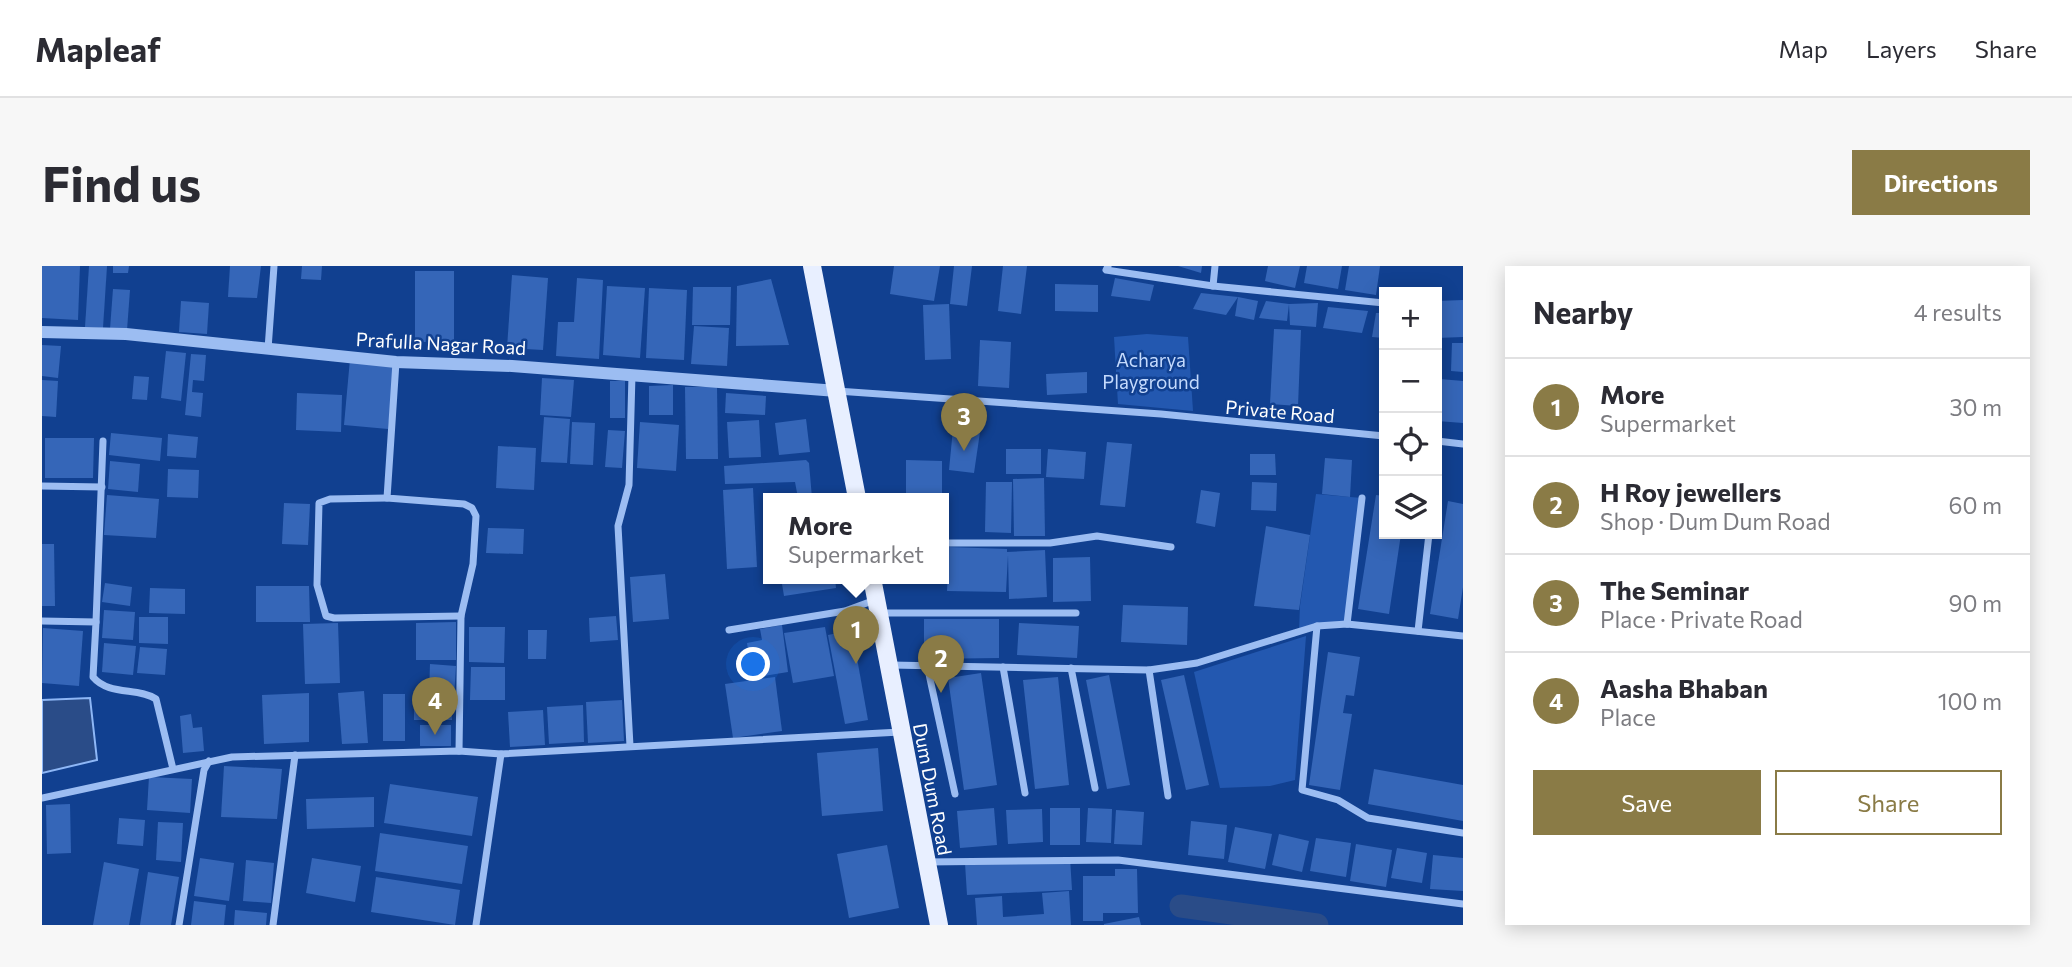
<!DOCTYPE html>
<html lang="en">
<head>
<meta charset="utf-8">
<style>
	body { margin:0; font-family:Commissioner,sans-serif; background:#f7f7f7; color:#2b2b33 }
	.controls { position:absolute; right:21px; top:21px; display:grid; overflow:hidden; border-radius:0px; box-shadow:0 4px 18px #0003 }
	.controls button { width:63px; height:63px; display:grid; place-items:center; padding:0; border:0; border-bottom:2px solid #e1e1e2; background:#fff; color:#2b2b33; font:35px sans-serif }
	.you { position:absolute; left:712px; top:399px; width:24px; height:24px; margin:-18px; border:5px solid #fff; border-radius:50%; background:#1a73e8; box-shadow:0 0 0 10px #1a73e833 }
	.badge { display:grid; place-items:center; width:46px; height:46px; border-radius:50%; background:#8a7b46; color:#fff; font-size:23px; font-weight:700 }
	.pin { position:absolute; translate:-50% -58px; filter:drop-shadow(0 2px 4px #0008) }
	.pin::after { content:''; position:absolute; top:37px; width:24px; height:21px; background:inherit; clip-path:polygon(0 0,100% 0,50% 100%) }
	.popup { position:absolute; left:721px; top:227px; width:186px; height:91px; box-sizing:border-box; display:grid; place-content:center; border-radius:0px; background:#fff; filter:drop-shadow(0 2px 5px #0005); font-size:23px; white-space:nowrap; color:#7c7c81 }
	.popup b { font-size:26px; color:#2b2b33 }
	.popup::after { content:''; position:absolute; left:50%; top:100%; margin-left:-14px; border:14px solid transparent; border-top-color:#fff }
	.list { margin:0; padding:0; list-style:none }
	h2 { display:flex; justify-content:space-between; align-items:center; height:91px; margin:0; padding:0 28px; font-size:30px }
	h2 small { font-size:23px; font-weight:400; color:#7c7c81 }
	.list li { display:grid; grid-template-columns:46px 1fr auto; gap:21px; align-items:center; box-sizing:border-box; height:98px; padding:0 28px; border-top:2px solid #e1e1e2 }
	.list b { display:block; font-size:26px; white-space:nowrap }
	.list p { margin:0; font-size:23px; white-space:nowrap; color:#7c7c81 }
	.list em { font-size:23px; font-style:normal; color:#7c7c81 }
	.actions { display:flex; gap:14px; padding:21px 28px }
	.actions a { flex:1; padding:16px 0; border:2px solid #8a7b46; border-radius:0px; text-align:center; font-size:24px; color:#8a7b46 }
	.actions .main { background:#8a7b46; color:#fff }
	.icon { flex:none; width:38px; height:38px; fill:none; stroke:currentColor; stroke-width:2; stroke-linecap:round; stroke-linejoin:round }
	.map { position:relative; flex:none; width:1421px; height:659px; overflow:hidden; border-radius:0px }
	header { display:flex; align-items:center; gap:42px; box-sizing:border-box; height:98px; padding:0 35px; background:#fff; border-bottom:2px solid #e1e1e2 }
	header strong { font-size:33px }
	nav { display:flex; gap:38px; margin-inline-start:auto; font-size:24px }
	.intro { display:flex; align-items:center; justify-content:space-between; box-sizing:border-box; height:168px; padding:0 42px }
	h1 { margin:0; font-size:49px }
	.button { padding:18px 32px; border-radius:0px; background:#8a7b46; color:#fff; font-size:24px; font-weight:700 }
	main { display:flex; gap:42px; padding:0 42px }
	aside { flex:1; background:#fff; border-radius:0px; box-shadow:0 4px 18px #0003 }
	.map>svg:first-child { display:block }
	.green { fill:#2358b0 }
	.water { fill:#2a4c88; stroke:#8eb7f6; stroke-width:2 }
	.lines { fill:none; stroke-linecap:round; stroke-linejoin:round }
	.canal { stroke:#2a4c88; stroke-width:23 }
	.building { fill:#3566b8 }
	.minor { stroke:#9cbdf2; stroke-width:7 }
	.tertiary { stroke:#9cbdf2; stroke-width:12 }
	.primary { stroke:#e8efff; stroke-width:18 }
	.labels { text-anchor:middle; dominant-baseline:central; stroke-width:5; stroke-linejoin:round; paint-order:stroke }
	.street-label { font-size:19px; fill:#fff; stroke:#114090 }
	.park-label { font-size:19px; fill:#c4dafd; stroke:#114090 }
</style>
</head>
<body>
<header>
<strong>Mapleaf</strong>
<nav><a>Map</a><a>Layers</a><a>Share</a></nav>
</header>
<div class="intro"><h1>Find us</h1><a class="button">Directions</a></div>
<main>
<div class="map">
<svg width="1421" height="659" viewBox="0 0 1421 659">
	<rect width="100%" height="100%" fill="#114090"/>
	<!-- green -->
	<g class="green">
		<polygon points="1105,68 1146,71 1151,145 1076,138 1072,71"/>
		<polygon points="1274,228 1320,232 1305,355 1257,366 1258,340"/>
		<polygon points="1264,370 1253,514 1228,520 1178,522 1152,406"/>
	</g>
	<!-- water -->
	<polygon class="water" points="48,432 55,494 0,507 0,434"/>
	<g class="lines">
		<!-- canal -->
		<polyline class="canal" points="1139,640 1275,659"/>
	</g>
	<!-- building -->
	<g class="building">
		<polygon points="0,0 38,0 36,54 0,52"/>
		<polygon points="47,0 65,0 61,62 43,61"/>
		<polygon points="71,0 87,0 86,7 71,7"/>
		<polygon points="188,0 219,0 215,32 186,31"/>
		<polygon points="260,0 280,0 279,14 259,13"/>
		<polygon points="852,0 898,0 892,35 848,28"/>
		<polygon points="912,0 930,0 925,40 908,38"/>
		<polygon points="961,0 985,0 979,48 956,45"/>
		<polygon points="1136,0 1160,0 1159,7"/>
		<polygon points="1226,0 1258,0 1253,22 1223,15"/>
		<polygon points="1265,0 1300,0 1296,23 1262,17"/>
		<polygon points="1307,0 1338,0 1334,29 1303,24"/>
		<rect x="373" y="5" width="39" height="71"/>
		<polygon points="470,9 506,12 501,84 465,82"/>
		<polygon points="535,12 561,14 557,93 514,90 516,56 532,56"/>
		<polygon points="1073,12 1112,19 1108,35 1069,30"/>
		<polygon points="729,13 747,79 694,80 695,20"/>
		<polygon points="1013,18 1056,19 1056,46 1013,45"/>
		<polygon points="565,20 603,22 598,92 561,89"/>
		<polygon points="651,21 689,21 688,59 650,59"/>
		<polygon points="607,22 645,24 642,94 604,92"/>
		<polygon points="71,23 88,24 85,64 68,63"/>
		<polygon points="1159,27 1196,31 1184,49 1151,43"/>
		<polygon points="1196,31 1216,35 1212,54 1193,50"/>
		<polygon points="1421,34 1421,71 1395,72 1395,35"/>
		<polygon points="139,35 167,37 165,68 137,66"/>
		<polygon points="1224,35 1247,38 1245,55 1217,52"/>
		<polygon points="1276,37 1274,61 1248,59 1247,38"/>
		<polygon points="907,38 909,93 883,94 881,39"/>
		<polygon points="1286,41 1326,45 1320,67 1281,62"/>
		<polygon points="1334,47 1342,47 1342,72 1330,71"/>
		<polygon points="652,60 687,62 685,100 649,98"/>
		<polygon points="1232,63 1259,64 1256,140 1228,138"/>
		<polygon points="938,74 969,76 967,122 936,120"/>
		<polygon points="1410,77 1421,77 1421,106 1409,105"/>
		<polygon points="0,79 19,80 16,112 0,110"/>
		<polygon points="124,85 144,87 139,135 119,132"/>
		<polygon points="149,88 164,89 162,115 151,114 150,126 161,127 159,151 143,149"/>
		<polygon points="308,93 353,98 346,163 302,159"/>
		<polygon points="1045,106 1045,127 1005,129 1004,108"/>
		<polygon points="92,110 107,111 105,134 90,133"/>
		<polygon points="500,112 532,114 529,151 498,149"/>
		<polygon points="1398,113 1421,115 1421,157 1395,155"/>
		<polygon points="0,114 16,115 14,151 0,150"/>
		<rect x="568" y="115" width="15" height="37"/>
		<polygon points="631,119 631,149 607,149 607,120"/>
		<polygon points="643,121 675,121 676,193 644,193"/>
		<polygon points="255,127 300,129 299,166 254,164"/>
		<polygon points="684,127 724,130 723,149 683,147"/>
		<polygon points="502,151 528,153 525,197 499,196"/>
		<polygon points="764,153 768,186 737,189 733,157"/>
		<polygon points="717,154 719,191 687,192 685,156"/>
		<polygon points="530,156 553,157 551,199 528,198"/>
		<polygon points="598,156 637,159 634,205 595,202"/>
		<polygon points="911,163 938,166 932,207 907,204"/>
		<polygon points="566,164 583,165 580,202 563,201"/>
		<polygon points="69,167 120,172 118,195 67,189"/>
		<polygon points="126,168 156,171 154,192 125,190"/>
		<polygon points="3,172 52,172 51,212 3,212"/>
		<polygon points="1065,176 1090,178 1083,241 1058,239"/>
		<polygon points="456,180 494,182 492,224 454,222"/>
		<rect x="964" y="183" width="35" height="25"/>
		<polygon points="1006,183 1044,186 1042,213 1004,211"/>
		<polygon points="1208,188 1233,188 1234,209 1208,209"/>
		<polygon points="1283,192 1310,194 1308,231 1280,228"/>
		<polygon points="764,194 767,197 770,232 756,232 753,216 683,218 682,200"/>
		<polygon points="864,194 900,195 900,232 864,232"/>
		<polygon points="68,195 98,198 96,226 66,223"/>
		<polygon points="126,203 157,204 156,232 125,231"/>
		<polygon points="1002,212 1003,270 972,270 971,213"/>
		<polygon points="944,216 970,216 969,267 943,266"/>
		<polygon points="1210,216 1235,217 1234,245 1209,244"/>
		<polygon points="711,222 715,301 685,303 681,224"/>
		<polygon points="1159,224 1178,227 1173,261 1154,257"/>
		<polygon points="65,229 117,233 114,272 62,269"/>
		<polygon points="1334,229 1342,230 1342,268 1359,268 1347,348 1316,343"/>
		<polygon points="1406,235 1421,238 1421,321 1416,353 1388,348"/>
		<polygon points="242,237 268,238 266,279 240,278"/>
		<polygon points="1224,260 1268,269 1257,344 1212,340"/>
		<polygon points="446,262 482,263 481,288 444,287"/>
		<polygon points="0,278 12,278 13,340 0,340"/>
		<polygon points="907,281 965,283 965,286 1003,284 1005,331 967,333 966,289 964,326 905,325"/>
		<polygon points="1048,291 1049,335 1011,336 1011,292"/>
		<polygon points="623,308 627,353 591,356 588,311"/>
		<polygon points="739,312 793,312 794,322 742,330"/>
		<polygon points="63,317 90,321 88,340 60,336"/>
		<polygon points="214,320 267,320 268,356 214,356"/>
		<polygon points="108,322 143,323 143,348 107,347"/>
		<polygon points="1081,339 1146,341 1145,379 1079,376"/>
		<polygon points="62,344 93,346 91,374 60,372"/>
		<polygon points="574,350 576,374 548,376 547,352"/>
		<polygon points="97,351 126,351 126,378 97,377"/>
		<polygon points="882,353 957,353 957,392 882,393"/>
		<polygon points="414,356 414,394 374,394 374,357"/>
		<polygon points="296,357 298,417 263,418 261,358"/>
		<polygon points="977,357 1037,360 1035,392 975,389"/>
		<polygon points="740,359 746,406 710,412 705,377 720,374 718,363"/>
		<polygon points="427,361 463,361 462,397 427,396"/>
		<polygon points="783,361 792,410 751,417 742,367"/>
		<polygon points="1,362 41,365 37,420 0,417"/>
		<polygon points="486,364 505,364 504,393 486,393"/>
		<polygon points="810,364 826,454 803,458 786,369"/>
		<polygon points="62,377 94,380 91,409 60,406"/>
		<polygon points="98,381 125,383 123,409 95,407"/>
		<polygon points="1286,386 1318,391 1312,430 1304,429 1301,447 1310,448 1298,524 1267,519"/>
		<polygon points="388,398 414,400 412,431 387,429"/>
		<polygon points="429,401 463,401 463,434 428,434"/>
		<polygon points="939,407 955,519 922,524 906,412"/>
		<polygon points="1067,409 1088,519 1065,523 1044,414"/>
		<polygon points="1142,409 1167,519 1144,524 1119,414"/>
		<polygon points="733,411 740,465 691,472 683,418"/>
		<polygon points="1016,411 1027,519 993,523 981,414"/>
		<polygon points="322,425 326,477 300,478 296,427"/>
		<polygon points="267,427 267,476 222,478 220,429"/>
		<rect x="341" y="428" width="22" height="47"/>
		<polygon points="580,434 582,475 546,477 544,436"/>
		<polygon points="372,437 409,437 410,454 372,454"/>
		<polygon points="541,439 542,476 507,478 505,441"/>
		<polygon points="501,444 503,479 468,481 466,446"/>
		<polygon points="149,448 151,462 160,461 162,485 141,487 138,450"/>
		<rect x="378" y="459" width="31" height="21"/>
		<polygon points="836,482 841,545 780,550 775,487"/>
		<polygon points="182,500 240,503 235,553 179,551"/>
		<polygon points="1332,503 1421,519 1421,555 1326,538"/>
		<polygon points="107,511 150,513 148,547 105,544"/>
		<polygon points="348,518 436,531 430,570 342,557"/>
		<polygon points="332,531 332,561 265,563 264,533"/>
		<polygon points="28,538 29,587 5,588 4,539"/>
		<polygon points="952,542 955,579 918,582 915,545"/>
		<rect x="1008" y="542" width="30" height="37"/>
		<polygon points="1046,542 1070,543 1069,577 1044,576"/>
		<polygon points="1000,543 1001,576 966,578 964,544"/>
		<polygon points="1074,544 1102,546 1100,579 1072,578"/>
		<polygon points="77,552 103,554 101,580 75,578"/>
		<polygon points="1149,555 1185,559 1182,593 1146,589"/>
		<polygon points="116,556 141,557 139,596 114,594"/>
		<polygon points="1193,561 1230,568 1223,603 1186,596"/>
		<polygon points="338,567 426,580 420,618 333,605"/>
		<polygon points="1237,568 1267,575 1260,606 1230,599"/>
		<polygon points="1274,572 1309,577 1304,611 1268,605"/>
		<polygon points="1314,578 1350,584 1344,621 1308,615"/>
		<polygon points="845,579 857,642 807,652 795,588"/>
		<polygon points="1355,582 1385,587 1380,617 1349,612"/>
		<polygon points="1391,589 1421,592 1421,625 1388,623"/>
		<polygon points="158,592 192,597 187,635 152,630"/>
		<polygon points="270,592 319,600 313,636 264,627"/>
		<polygon points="1028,592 1030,624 925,629 923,597"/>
		<polygon points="204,594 232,597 229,637 201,635"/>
		<polygon points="62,596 97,603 87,659 51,659"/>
		<polygon points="1073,603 1095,603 1096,647 1061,647 1061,655 1041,655 1041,610 1073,610"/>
		<polygon points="106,606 137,611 129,659 98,659"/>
		<polygon points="334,611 418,624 413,659 329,646"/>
		<polygon points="1027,625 1029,659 935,659 933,632 960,630 961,651 1002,648 1000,627"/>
		<polygon points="152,635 184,639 182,659 149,659"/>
		<polygon points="193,644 225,647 224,659 192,659"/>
		<polygon points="1097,651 1099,659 1062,659 1062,658"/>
	</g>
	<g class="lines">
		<!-- minor -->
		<g class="minor">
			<polyline points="1066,0 1064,4 1171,20 1342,37"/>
			<polyline points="1171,20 1173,0"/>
			<polyline points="226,83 232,0"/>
			<polyline points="354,96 345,232 422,238 430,242 434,250 431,298 419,350 417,485"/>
			<polyline points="795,125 1119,148 1342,170"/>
			<polyline points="1395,175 1421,178"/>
			<polyline points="0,220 60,221"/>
			<polyline points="345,232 288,233 277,237 275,319 284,350 292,352 419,350"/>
			<polyline points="902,277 1008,277 1055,270 1129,281"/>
			<polyline points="838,347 1034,347"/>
			<path d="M0,355L54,356L51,411C67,430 96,421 114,433L131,503"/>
			<polyline points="54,356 61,175"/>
			<polyline points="1305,358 1320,232"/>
			<polyline points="1275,360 1260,524 1296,534 1326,552 1421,567"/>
			<polyline points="687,364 803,345 833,334"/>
			<polyline points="1376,365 1387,268"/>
			<polyline points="849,399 1107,404 1155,397 1275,360 1305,358 1421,370"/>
			<polyline points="885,399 913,528"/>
			<polyline points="961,401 983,527"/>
			<polyline points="1029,402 1053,522"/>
			<polyline points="1107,404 1126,530"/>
			<polyline points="588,480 576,260 587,219 590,109"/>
			<polyline points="0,532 190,491 417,485 459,488 858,466"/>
			<polyline points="884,596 1076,594 1421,638"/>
			<polyline points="137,659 162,504 167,495"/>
			<polyline points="231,659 253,489"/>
			<polyline points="434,659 459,488"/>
		</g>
		<!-- tertiary -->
		<polyline class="tertiary" points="0,66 84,68 354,96 470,100 795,125"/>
		<!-- primary -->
		<g class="primary">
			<polyline points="770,0 815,232"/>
			<polyline points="830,312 897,659"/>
		</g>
	</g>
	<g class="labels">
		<!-- street labels -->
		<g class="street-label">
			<text transform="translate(399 77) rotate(3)">Prafulla Nagar Road</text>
			<text transform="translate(1238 145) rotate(5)">Private Road</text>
			<text transform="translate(891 523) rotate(79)">Dum Dum Road</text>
		</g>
		<!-- park labels -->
		<g class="park-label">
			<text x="1109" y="93">Acharya<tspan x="1109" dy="22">Playground</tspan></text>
		</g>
	</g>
</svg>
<div class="controls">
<button>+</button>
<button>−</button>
<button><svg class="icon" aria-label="locate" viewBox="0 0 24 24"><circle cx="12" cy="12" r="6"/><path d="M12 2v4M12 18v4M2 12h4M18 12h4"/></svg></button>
<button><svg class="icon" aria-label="layers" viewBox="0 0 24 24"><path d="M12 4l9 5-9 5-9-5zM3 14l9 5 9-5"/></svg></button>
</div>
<div class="you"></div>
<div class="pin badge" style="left:814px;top:398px">1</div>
<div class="popup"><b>More</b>Supermarket</div>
<div class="pin badge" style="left:899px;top:427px">2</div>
<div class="pin badge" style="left:922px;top:185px">3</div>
<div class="pin badge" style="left:393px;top:469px">4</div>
</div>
<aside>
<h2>Nearby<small>4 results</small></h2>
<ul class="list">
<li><span class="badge">1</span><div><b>More</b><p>Supermarket</p></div><em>30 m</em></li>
<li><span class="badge">2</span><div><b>H Roy jewellers</b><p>Shop · Dum Dum Road</p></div><em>60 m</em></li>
<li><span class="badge">3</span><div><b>The Seminar</b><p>Place · Private Road</p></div><em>90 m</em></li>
<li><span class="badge">4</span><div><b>Aasha Bhaban</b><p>Place</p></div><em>100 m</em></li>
</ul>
<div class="actions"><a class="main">Save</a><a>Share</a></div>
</aside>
</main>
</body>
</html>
